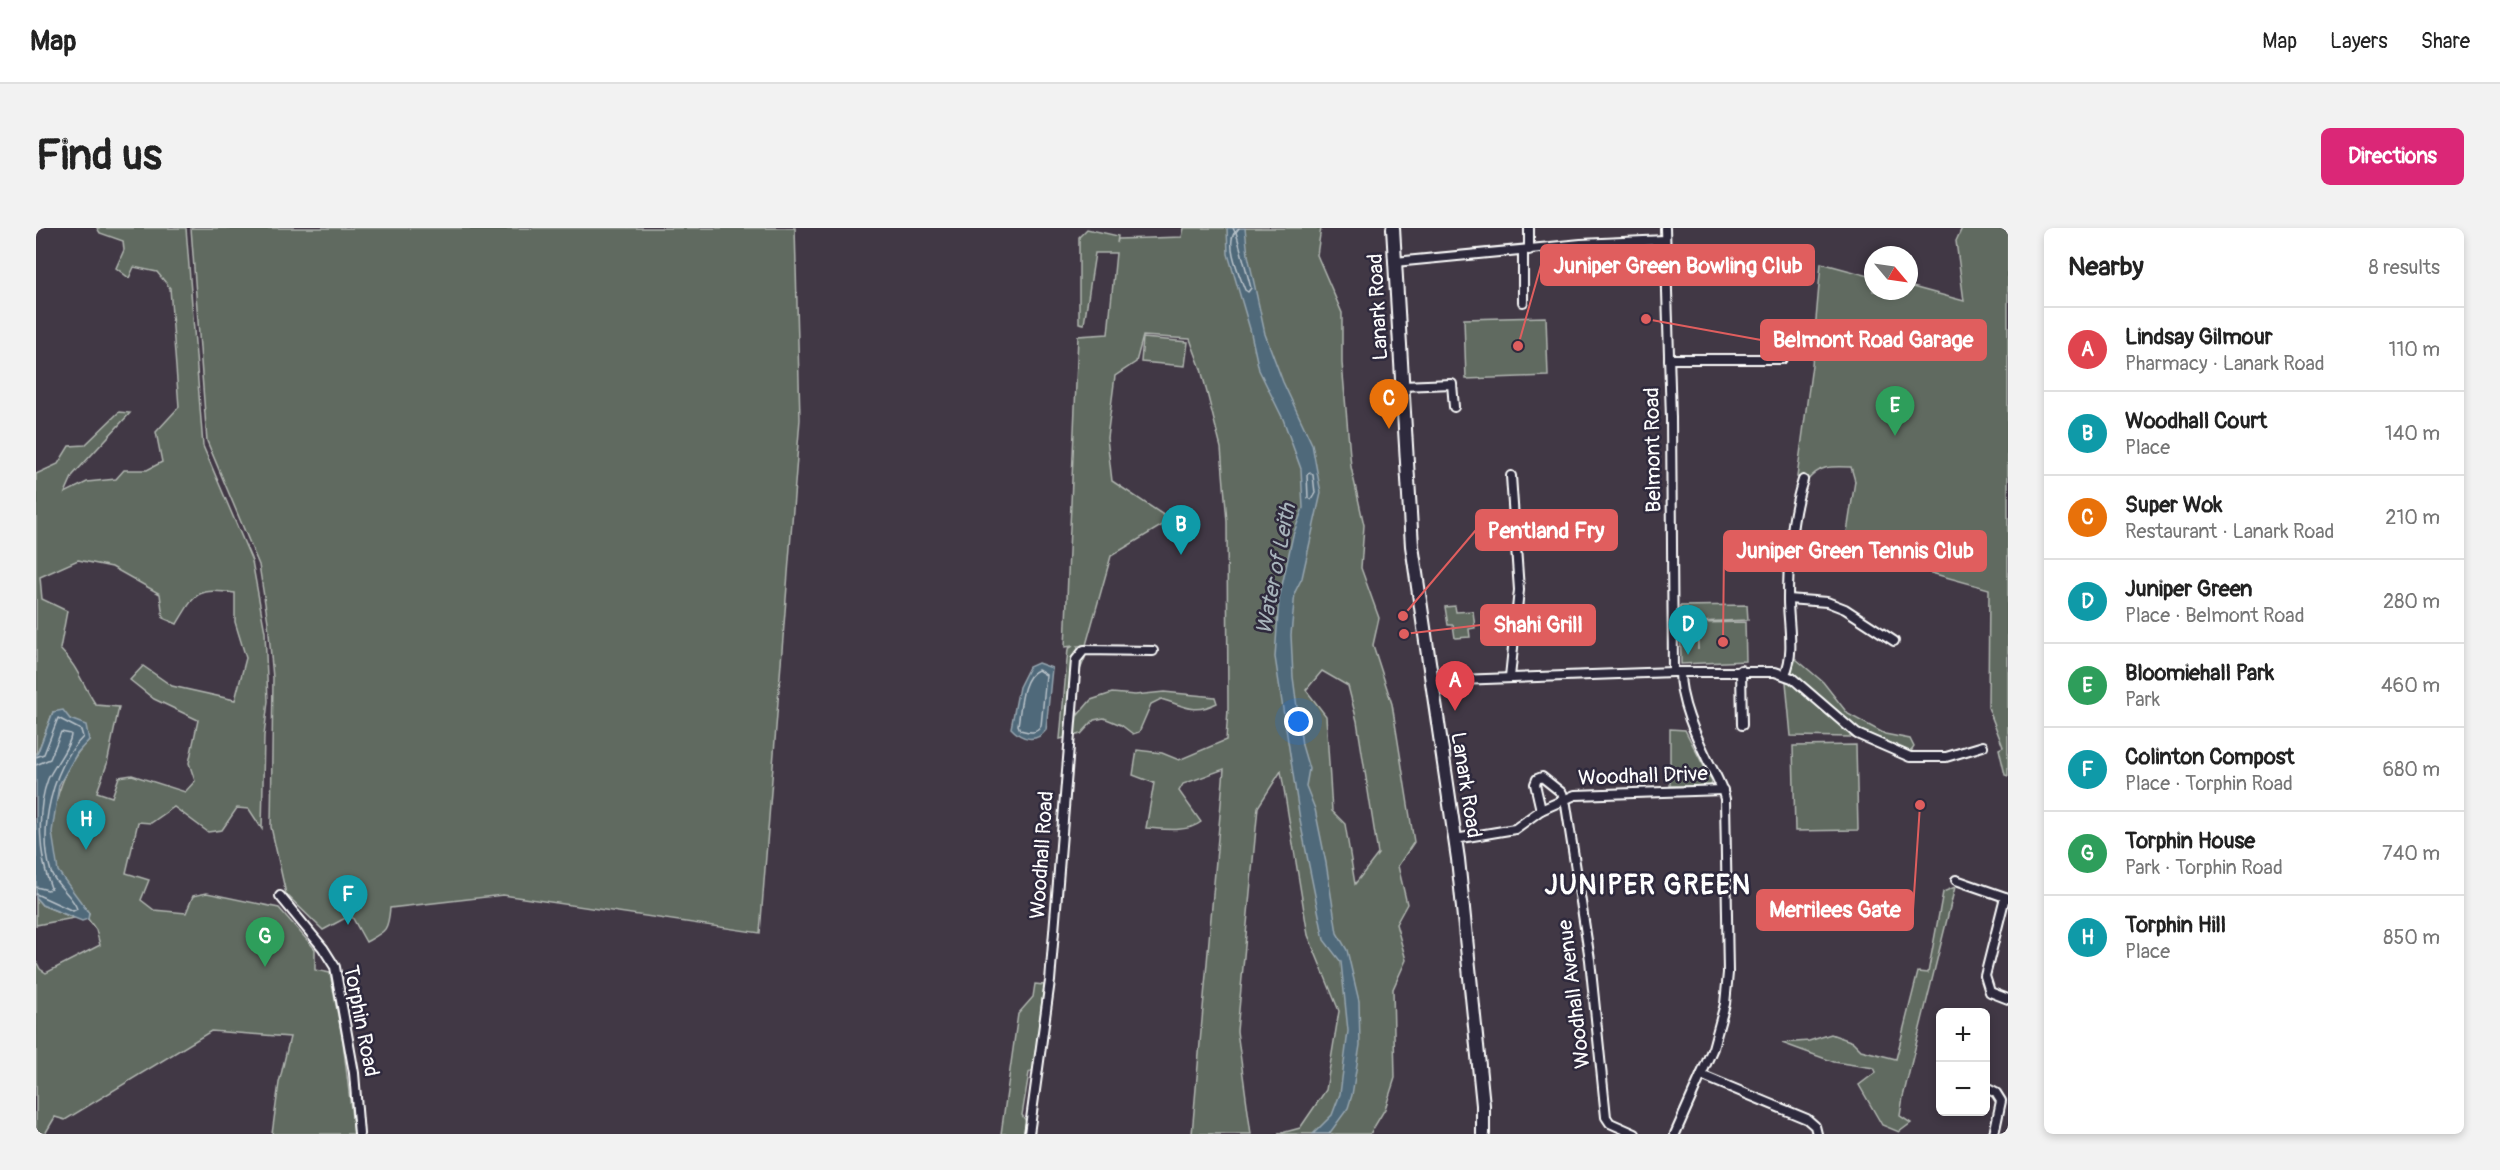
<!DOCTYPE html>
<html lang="en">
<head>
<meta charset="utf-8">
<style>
	body { margin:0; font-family:Pangolin,sans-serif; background:#f2f2f2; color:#222 }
	.controls { position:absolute; right:18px; bottom:18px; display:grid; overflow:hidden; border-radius:9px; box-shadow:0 3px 9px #0003 }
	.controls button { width:54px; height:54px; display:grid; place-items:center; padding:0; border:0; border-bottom:2px solid #e0e0e0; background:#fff; color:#222; font:30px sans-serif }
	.compass { position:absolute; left:1828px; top:18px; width:54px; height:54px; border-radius:50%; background:#fff; box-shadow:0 3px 9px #0003; rotate:119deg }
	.you { position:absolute; left:1263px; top:494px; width:21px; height:21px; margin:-15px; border:4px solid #fff; border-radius:50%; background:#1a73e8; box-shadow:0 0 0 9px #1a73e833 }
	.badge { display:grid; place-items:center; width:39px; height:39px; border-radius:50%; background:#db2777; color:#fff; font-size:20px; font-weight:700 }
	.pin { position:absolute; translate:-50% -50px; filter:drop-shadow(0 2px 3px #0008) }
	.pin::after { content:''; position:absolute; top:32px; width:21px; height:18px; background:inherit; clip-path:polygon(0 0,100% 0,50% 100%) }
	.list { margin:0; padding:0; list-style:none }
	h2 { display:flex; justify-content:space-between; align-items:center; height:78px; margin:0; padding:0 24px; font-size:26px }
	h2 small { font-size:20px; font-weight:400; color:#767676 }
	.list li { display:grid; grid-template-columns:39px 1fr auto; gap:18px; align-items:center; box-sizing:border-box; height:84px; padding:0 24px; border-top:2px solid #e0e0e0 }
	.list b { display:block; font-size:22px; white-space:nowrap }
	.list p { margin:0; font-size:20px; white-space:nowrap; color:#767676 }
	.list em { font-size:20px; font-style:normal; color:#767676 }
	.map { position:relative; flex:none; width:1972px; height:906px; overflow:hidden; border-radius:9px }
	header { display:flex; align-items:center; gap:36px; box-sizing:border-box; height:84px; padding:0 30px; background:#fff; border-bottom:2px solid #e0e0e0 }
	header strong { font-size:28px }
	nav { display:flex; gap:33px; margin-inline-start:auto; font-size:21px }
	.intro { display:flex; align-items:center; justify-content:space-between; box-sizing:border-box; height:144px; padding:0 36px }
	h1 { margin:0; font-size:42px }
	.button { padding:15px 27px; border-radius:9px; background:#db2777; color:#fff; font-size:21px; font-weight:700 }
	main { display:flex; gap:36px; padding:0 36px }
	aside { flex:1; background:#fff; border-radius:9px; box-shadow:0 3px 9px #0003 }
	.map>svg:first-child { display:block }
	.green { fill:#606b60; stroke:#b0b5b0; stroke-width:1.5; fill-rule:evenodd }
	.water { fill:#50697a; stroke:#96a5af; stroke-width:1.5 }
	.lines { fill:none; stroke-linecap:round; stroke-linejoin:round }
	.shore { stroke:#b9c3ca; stroke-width:1.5 }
	.street-casing { stroke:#fff; stroke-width:12 }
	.primary-casing { stroke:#fff; stroke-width:16 }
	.street { stroke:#2f2a3d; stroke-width:8 }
	.primary { stroke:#2f2a3d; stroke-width:12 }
	.labels { text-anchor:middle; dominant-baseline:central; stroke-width:5; stroke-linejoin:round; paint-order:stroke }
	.street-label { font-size:21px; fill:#fff; stroke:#2f2a3d }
	.water-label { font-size:22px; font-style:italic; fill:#a8b4bc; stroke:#2f2a3d }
	.district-label { font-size:27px; font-weight:bold; letter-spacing:1.5px; fill:#fff; stroke:#2f2a3d }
	.leader { fill:none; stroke:#e05e5e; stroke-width:2 }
	.callout-dot { fill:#e05e5e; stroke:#2f2a3d; stroke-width:2 }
	.callout { fill:#e05e5e; stroke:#e05e5e; stroke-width:2 }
	.callout-label { font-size:22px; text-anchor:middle; font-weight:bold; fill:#fff }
</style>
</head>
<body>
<header>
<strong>Map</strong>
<nav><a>Map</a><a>Layers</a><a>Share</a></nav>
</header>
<div class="intro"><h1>Find us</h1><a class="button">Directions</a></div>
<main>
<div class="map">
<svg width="1972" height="906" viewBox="0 0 1972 906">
	<rect width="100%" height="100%" fill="#413845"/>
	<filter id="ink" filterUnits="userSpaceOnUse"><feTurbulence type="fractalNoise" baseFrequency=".0167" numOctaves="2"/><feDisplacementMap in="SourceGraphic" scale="12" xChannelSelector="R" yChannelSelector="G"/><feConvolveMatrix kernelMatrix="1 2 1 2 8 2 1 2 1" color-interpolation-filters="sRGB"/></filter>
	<g filter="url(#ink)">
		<!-- green -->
		<g class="green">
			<path d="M61,0H150L167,218L216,333L229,404L232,473L228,508L226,601L213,581L201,580L186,602L172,604L138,579L115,595L102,594L90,645L113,652L105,672L118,682L150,685L157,668L171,665L243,680L279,721V742L294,745L307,814L318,906H236L243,855L254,809L175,803L29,892L19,889L9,906H0V733L4,741L10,745L64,717L60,702L52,691L53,685C43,671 30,660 22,645C4,609 24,538 53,512L34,491L17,484L0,529V246L22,236L33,218L49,217L83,184L94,185L37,247L29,265L51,254L80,251L88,242H111L126,234L120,204L143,179L134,60L121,44L98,39L93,50L80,40L88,22L87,13L64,5ZM42,332L76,339L124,366L127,390L141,396C160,364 161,360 199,365V394L210,430L199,472L136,458L107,438L94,452L118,471L162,492L153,535L159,553L149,564L96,547L83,549L76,569L61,564L71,536L83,479L60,477C46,456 42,439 24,421L31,383L6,371L4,349Z"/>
			<path d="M155,0H759L764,191L724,705L467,667L354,680C352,703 350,703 330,714L315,687L287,702L250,666L235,599L237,450L232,394L223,337L171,213Z"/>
			<path d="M1148,0H1285L1281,27L1306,85V135L1315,239L1328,297L1325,340L1343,390L1337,417L1356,476L1378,614L1362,638L1371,676L1360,696L1370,732L1357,761L1359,850L1349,881L1334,906H1242L1264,900L1290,862L1303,783L1272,707L1245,543L1222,579L1201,803L1215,906H1156L1188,541L1147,556L1143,563L1165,594C1151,605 1127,601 1110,600L1118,555L1097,547L1101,522L1126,525L1143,532L1190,512L1192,481L1191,294L1185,220L1165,141L1154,111L1107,108L1100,134L1079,148L1071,210L1076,253L1135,292L1075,328L1050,417L1041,418L1049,430L1038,456L1042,487L1055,472L1076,465L1099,467L1128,464L1179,469L1181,475C1157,487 1149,478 1125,471L1115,476L1103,504L1097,506L1085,497L1068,490L1058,492L1045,506L1024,511L1032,421L1037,418L1029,419L1042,108L1072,106L1080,25H1059L1048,96L1043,95V9L1051,1L1082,8L1081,15L1082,11L1146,9ZM1286,443L1312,458L1321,493L1342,626L1319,656L1309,596L1296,583L1290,488L1270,462Z"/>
			<path d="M1926,0H1972V548L1969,547L1963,521L1967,519L1952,479L1953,361L1816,323L1809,317L1819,253L1815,239C1795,238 1784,237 1771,253L1761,249L1776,137L1785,35L1837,49V63H1873V58L1928,73L1920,13Z"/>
			<polygon points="1510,89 1512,148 1430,151 1428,91"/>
			<polygon points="1107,110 1152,114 1149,138 1105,134"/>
			<polygon points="1711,377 1712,392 1661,394 1662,422 1662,395 1709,394 1710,433 1645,436 1644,378"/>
			<polygon points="1419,378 1420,384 1437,383 1439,400 1433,401 1434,409 1419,410 1417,397 1412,397 1409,379"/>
			<polygon points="1760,431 1787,454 1812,486 1849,506 1874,511 1878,519 1871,529 1815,509 1755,508 1750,454"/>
			<polygon points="1634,501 1649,502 1676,554 1675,558 1634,558"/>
			<polygon points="1820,517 1822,602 1759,603 1757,518"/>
			<polygon points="1919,659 1867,869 1864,888 1875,895 1863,904 1846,897 1823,857 1840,844 1838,840 1798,834 1746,815 1773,813 1795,806 1817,814 1825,822 1860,831 1882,744 1892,745 1907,664"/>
			<polygon points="0,670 6,677 38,690 0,697"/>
			<polygon points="999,756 1008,757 998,841 993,845 986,887 990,893 988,906 965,906 982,786 997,769"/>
		</g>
		<!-- water -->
		<g class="water">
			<polygon points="1191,0 1209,0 1212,27 1229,106 1247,154 1276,216 1285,265 1266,350 1259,364 1255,407 1257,449 1266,517 1273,541 1270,558 1279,581 1290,635 1301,705 1311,722 1323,773 1324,817 1316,867 1312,880 1293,906 1277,906 1296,887 1304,866 1312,803 1305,734 1288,712 1265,598 1239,429 1243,371 1257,307 1267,280 1265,241 1247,191 1223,142 1214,101 1192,26"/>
			<path d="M1002,435L1016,440L1010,502C1000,515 986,512 975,500L983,459L993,439Z"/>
			<polygon points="27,482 34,491 50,497 53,512 41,525 23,557 16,604 22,643 53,685 52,691 46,693 6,677 0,670 0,529 17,484"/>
		</g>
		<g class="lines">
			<!-- shore -->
			<g class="shore">
				<path d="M1197,0L1199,4C1189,16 1204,48 1209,62L1212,64L1215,60L1200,4L1203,0"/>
				<polygon points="1274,244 1277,247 1279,265 1275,272 1272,270 1271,247"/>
				<path d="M1002,442L1010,447L1005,498C1000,507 992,504 984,502L982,497C985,481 985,449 1002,442Z"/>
				<path d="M0,529L8,526L22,490L45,502L47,509C16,540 2,601 15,644C20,658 37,668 41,681L37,683L0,666"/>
				<path d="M0,537L14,531L25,504L35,506C35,518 17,539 12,551C0,583 3,629 15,660L12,662L0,659"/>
			</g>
			<!-- street casing -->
			<g class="street-casing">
				<g id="street">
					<polyline points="1493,0 1493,22"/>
					<polyline points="1629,0 1635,190 1637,444"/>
					<polyline points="1487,23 1487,74"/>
					<polyline points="1359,34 1545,16 1629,12"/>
					<polyline points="1633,131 1746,131"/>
					<polyline points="1366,158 1416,156 1418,179"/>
					<polyline points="1752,371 1791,374 1809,381 1858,413"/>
					<polyline points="1705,442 1706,497"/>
					<path d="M1749,446C1759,425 1752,395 1752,372C1752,333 1755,289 1767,252"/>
					<polyline points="1474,449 1483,362 1475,248"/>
					<polyline points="1396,453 1637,444 1739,444 1756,450 1821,506 1874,529 1910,529 1947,518"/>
					<polyline points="1505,582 1499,556 1501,551 1506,549 1526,565 1530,577 1554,732 1570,889 1574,895 1599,906"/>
					<polyline points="1419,611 1479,601 1505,582 1539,567 1687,562"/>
					<polyline points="1920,652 1972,670"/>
					<polyline points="244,668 287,720 299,739 318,845 323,906"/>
					<polyline points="1969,669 1949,748 1954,764 1972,771"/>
					<polyline points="1665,847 1771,891 1779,898 1781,906"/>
					<polyline points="1950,860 1960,865 1965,873 1958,906"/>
					<polyline points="993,906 1014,753 1040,432 1048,422 1117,423"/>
					<path d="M1639,906L1677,820L1689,776L1692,745L1689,571C1686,557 1679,546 1672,533C1659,506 1644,474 1644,444"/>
				</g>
			</g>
			<!-- primary casing -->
			<g class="primary-casing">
				<polyline id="primary" points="1357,0 1376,318 1422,631 1447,877 1447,906"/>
			</g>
			<!-- street -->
			<use href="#street" class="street"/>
			<!-- primary -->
			<use href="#primary" class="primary"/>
		</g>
	</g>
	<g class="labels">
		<!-- street labels -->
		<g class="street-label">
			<text transform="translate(1342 79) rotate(-93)">Lanark Road</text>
			<text transform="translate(1617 222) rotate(-91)">Belmont Road</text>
			<text transform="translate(1607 548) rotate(-2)">Woodhall Drive</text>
			<text transform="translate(1430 557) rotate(81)">Lanark Road</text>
			<text transform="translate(1006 627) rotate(-86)">Woodhall Road</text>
			<text transform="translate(1538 766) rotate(-97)">Woodhall Avenue</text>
			<text transform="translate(325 793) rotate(79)">Torphin Road</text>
		</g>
		<!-- water labels -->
		<g class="water-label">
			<text transform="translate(1240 341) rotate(-79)">Water of Leith</text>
		</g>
		<!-- district labels -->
		<g class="district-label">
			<text x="1612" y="657">JUNIPER GREEN</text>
		</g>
	</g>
	<!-- callouts -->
	<path class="leader" d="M1482 118L1505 37M1610 91L1725 112M1367 388L1440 302M1687 414L1688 323M1368 406L1445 397M1884 577L1877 682"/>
	<g class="callout-dot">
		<circle cx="1482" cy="118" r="6"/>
		<circle cx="1610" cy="91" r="6"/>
		<circle cx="1367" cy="388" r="6"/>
		<circle cx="1687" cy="414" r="6"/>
		<circle cx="1368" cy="406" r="6"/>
		<circle cx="1884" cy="577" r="6"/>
	</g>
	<g class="callout">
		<rect x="1505" y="17" width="273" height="40" rx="6"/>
		<rect x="1725" y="92" width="225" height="40" rx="6"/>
		<rect x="1440" y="282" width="141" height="40" rx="6"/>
		<rect x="1688" y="303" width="262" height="40" rx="6"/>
		<rect x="1445" y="377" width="114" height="40" rx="6"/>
		<rect x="1721" y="662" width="156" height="40" rx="6"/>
	</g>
	<g class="callout-label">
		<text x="1642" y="45">Juniper Green Bowling Club</text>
		<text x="1837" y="119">Belmont Road Garage</text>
		<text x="1510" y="310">Pentland Fry</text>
		<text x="1819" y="330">Juniper Green Tennis Club</text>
		<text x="1502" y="404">Shahi Grill</text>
		<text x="1799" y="689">Merrilees Gate</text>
	</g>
</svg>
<div class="controls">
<button>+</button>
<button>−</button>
</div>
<svg class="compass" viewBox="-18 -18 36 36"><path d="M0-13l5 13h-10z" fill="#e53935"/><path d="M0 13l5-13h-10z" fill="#767676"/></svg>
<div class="you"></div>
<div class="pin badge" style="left:1419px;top:483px;background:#e0444e">A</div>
<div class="pin badge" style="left:1145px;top:327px;background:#0f9aa8">B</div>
<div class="pin badge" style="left:1353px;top:201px;background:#e8710a">C</div>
<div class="pin badge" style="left:1652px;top:427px;background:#0f9aa8">D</div>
<div class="pin badge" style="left:1859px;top:208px;background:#2e9e5b">E</div>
<div class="pin badge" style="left:312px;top:697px;background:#0f9aa8">F</div>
<div class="pin badge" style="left:229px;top:739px;background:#2e9e5b">G</div>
<div class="pin badge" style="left:50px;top:622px;background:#0f9aa8">H</div>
</div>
<aside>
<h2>Nearby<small>8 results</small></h2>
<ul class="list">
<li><span class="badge" style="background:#e0444e">A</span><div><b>Lindsay Gilmour</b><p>Pharmacy · Lanark Road</p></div><em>110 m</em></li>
<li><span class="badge" style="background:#0f9aa8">B</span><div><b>Woodhall Court</b><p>Place</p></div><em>140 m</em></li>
<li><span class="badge" style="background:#e8710a">C</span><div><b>Super Wok</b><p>Restaurant · Lanark Road</p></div><em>210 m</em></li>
<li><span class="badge" style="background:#0f9aa8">D</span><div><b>Juniper Green</b><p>Place · Belmont Road</p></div><em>280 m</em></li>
<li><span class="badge" style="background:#2e9e5b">E</span><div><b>Bloomiehall Park</b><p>Park</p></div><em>460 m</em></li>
<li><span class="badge" style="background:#0f9aa8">F</span><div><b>Colinton Compost</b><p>Place · Torphin Road</p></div><em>680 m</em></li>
<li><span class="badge" style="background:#2e9e5b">G</span><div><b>Torphin House</b><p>Park · Torphin Road</p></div><em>740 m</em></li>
<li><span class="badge" style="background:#0f9aa8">H</span><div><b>Torphin Hill</b><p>Place</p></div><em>850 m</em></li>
</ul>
</aside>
</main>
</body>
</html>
